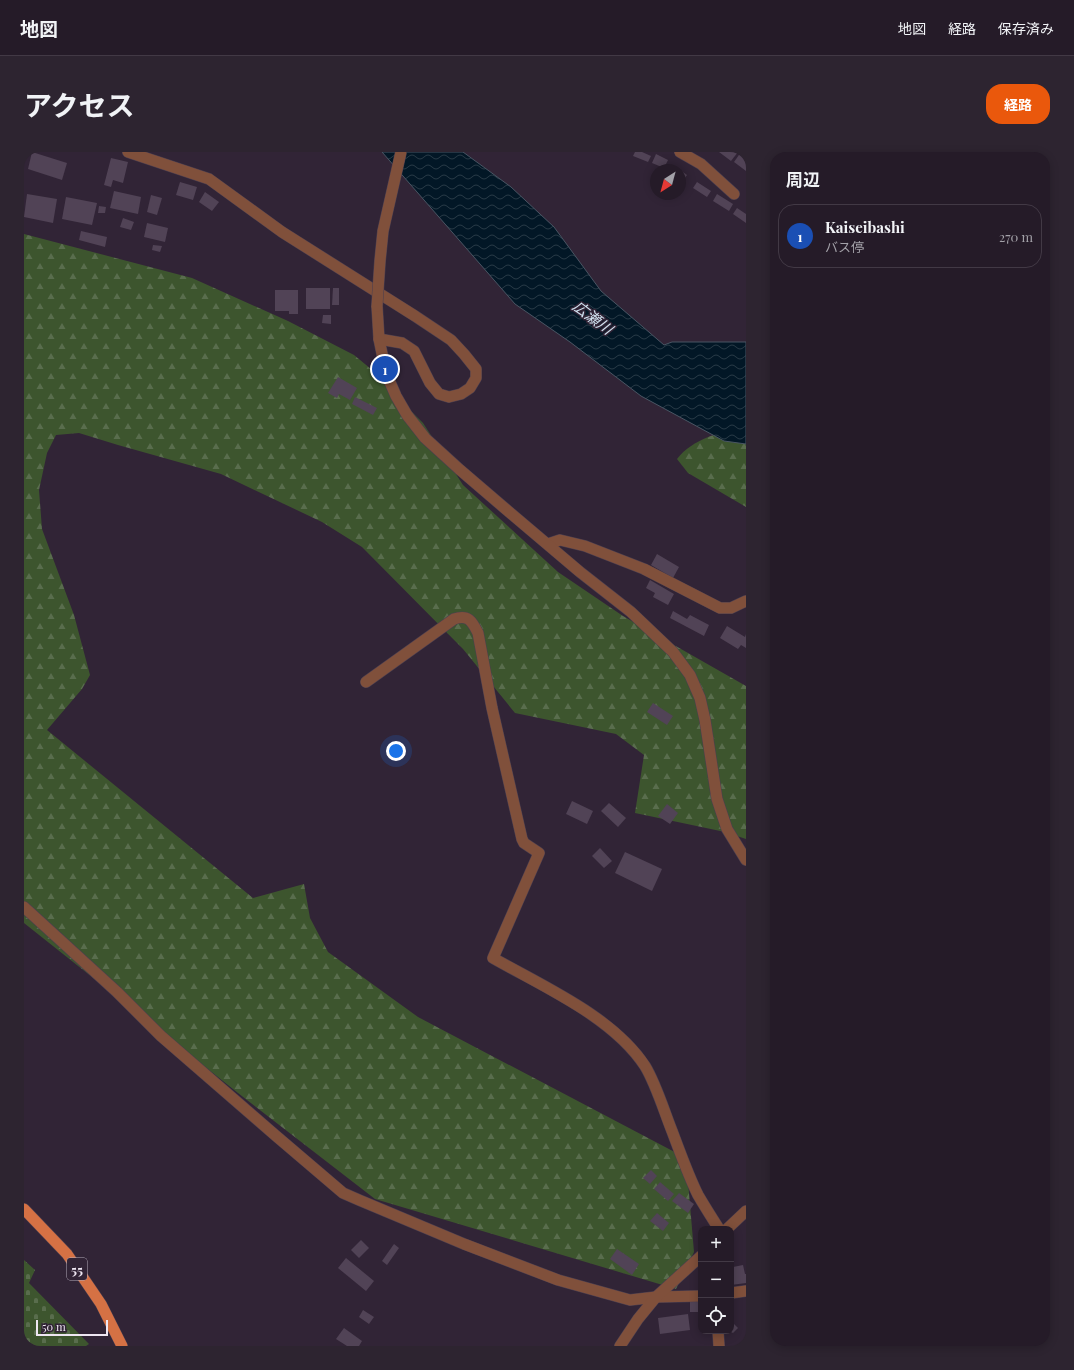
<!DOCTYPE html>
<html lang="ja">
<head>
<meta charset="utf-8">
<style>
	body { margin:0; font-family:"Playfair Display","Noto Sans JP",serif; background:#2d2430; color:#f1f3f6 }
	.controls { position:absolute; right:12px; bottom:12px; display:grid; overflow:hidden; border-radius:8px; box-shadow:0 2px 10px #0003 }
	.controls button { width:36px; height:36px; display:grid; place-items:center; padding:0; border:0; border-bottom:1px solid #423945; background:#251b28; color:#f1f3f6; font:20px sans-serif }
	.compass { position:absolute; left:626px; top:12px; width:36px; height:36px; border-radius:50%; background:#251b28; box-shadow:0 2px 10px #0003; rotate:216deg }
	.scale { position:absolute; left:12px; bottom:10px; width:72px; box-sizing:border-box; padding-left:4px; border:2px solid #eee6f2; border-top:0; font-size:11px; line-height:14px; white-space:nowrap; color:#eee6f2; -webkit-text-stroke:3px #312436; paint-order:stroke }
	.you { position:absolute; left:372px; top:599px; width:14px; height:14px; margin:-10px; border:3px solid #fff; border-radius:50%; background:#1a73e8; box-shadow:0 0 0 6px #1a73e833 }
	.badge { display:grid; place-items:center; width:26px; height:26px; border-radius:50%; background:#ea580c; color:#fff; font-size:13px; font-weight:700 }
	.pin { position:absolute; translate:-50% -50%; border:2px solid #fff; box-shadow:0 1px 4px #0006 }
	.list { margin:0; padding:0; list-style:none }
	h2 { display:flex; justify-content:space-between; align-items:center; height:52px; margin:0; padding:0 16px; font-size:17px }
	h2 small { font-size:13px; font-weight:400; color:#a3a1a8 }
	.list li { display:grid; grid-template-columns:26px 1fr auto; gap:12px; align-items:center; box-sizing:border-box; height:64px; margin:0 8px 8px; padding:0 8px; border:1px solid #423945; border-radius:16px }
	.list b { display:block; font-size:15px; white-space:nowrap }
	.list p { margin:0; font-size:13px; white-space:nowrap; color:#a3a1a8 }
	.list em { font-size:13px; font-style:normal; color:#a3a1a8 }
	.icon { flex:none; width:22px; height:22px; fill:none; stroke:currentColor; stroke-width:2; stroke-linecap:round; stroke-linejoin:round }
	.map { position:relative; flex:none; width:722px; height:1194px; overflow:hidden; border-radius:16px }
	header { display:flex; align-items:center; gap:24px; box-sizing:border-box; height:56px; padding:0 20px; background:#251b28; border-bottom:1px solid #423945 }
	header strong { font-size:19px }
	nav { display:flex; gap:22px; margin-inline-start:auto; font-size:14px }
	.intro { display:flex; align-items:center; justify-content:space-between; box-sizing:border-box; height:96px; padding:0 24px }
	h1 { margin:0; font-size:28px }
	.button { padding:10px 18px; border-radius:16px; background:#ea580c; color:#fff; font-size:14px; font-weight:700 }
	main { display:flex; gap:24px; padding:0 24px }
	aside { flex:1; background:#251b28; border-radius:16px; box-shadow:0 2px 10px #0003 }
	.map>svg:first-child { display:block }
	.forest { fill:url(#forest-firs) }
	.cemetery { fill:url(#cemetery-stones) }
	.water { fill:url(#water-waves); stroke:#495563 }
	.building { fill:#514356 }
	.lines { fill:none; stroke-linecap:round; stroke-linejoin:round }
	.minor-casing { stroke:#4b3f50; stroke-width:12 }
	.tertiary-casing { stroke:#4b3f50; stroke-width:12 }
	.primary-casing { stroke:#4b3f50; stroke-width:12 }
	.minor { stroke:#80503b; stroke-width:11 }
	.tertiary { stroke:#80503b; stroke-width:11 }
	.primary { stroke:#d57144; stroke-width:11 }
	.tertiary-bridge-casing { stroke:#4b3f50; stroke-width:12; stroke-linecap:butt }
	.tertiary-bridge { stroke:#80503b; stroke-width:11 }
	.labels { text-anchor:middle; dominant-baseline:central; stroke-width:3; stroke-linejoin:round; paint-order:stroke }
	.shield { fill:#312436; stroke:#b5acba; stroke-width:1 }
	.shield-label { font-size:13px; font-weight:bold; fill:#eee6f2 }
	.water-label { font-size:15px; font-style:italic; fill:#d3e5f3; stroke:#312436 }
</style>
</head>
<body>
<header>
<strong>地図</strong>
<nav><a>地図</a><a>経路</a><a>保存済み</a></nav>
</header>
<div class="intro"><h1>アクセス</h1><a class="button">経路</a></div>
<main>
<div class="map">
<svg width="722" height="1194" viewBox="0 0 722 1194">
	<defs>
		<pattern id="forest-firs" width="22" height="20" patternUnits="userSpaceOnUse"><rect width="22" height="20" fill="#3d552e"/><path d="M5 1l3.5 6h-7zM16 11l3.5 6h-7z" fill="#596d4d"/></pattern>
		<pattern id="cemetery-stones" width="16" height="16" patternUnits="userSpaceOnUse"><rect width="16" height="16" fill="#3d552e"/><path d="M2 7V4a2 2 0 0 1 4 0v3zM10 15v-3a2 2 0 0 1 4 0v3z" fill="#596d4d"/></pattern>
		<pattern id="water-waves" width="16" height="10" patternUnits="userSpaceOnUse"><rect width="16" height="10" fill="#021726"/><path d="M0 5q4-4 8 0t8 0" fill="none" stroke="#273946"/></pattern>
	</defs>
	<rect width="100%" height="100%" fill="#312436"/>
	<!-- forest -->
	<g class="forest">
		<polygon points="0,82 168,126 264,169 330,203 364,231 372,244 399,271 439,333 534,420 599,464 722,534 722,687 701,680 611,661 620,603 592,582 491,561 439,497 338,395 298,370 197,322 94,293 55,281 32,283 23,301 15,338 18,377 50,463 66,523 58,537 23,578 229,746 280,732 286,766 304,800 394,865 662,1006 670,1100 652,1137 351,1047 214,941 0,771"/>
		<path d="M722,275V355L664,321L653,307C668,287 698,279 722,275Z"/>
	</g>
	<!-- cemetery -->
	<polygon class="cemetery" points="0,1108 11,1118 5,1131 65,1192 62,1194 0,1194"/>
	<!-- water -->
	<polygon class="water" points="358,0 439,0 487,35 530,75 577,139 640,193 648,190 722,190 722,292 700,289 617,244 546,190 491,152"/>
	<!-- building -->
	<g class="building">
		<polygon points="8,0 43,11 38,28 4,17"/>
		<polygon points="611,0 618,0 627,4 624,10 609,4"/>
		<polygon points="695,0 714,0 707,9"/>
		<polygon points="717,0 722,3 722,19 710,10"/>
		<polygon points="632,2 644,8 640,16 628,11"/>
		<polygon points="87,6 104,10 99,31 89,28 87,35 80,33"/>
		<polygon points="656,18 663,23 658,30 656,28"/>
		<polygon points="156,30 173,35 169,48 152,43"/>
		<polygon points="673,30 687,39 683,45 669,36"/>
		<polygon points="90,39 117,45 114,62 86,56"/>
		<polygon points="181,40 195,50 188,59 175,50"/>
		<polygon points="3,42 33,47 29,71 0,65"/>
		<polygon points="693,42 709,52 705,59 689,49"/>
		<polygon points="127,43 138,46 133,63 123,60"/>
		<polygon points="42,45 73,51 68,73 38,67"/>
		<polygon points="75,54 82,55 81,61 74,61"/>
		<polygon points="713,56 722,62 722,71 709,62"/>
		<polygon points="99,66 110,70 107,78 96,75"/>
		<polygon points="123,71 144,76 141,90 120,85"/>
		<polygon points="57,79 83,85 81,95 55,88"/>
		<polygon points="129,93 138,94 136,100 128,98"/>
		<rect x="282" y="136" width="24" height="21"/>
		<polygon points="309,136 315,136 315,153 308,153"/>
		<polygon points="251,138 274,138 274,162 265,162 265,159 251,159"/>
		<polygon points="299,163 307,163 307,172 298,171"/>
		<polygon points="314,225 333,236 326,248 315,242 313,246 304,241"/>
		<polygon points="331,245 353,256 349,263 328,252"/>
		<polygon points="633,402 655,415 649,426 627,413"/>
		<polygon points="626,428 650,442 644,453 629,445 631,441 622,436"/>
		<polygon points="649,459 663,467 666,463 685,473 680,484 646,466"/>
		<polygon points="703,474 721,485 722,482 722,496 717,493 714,497 696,486"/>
		<polygon points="629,551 649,564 643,573 623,560"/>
		<polygon points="548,649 569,659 563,672 542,662"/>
		<polygon points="585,651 602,666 594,675 577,659"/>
		<polygon points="643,652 654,661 646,672 634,664"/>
		<polygon points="576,696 588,709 580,716 568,704"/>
		<polygon points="601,700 638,717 628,739 591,721"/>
		<polygon points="627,1018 633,1024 626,1032 619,1026"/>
		<polygon points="636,1030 650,1042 644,1049 630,1037"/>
		<polygon points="655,1041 670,1052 664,1061 648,1049"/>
		<polygon points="633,1061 645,1071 639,1079 626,1069"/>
		<polygon points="337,1088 345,1096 335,1106 327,1098"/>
		<polygon points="370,1092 375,1096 363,1113 358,1109"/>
		<polygon points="593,1097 615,1112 608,1123 586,1107"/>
		<polygon points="322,1106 350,1129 342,1139 314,1116"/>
		<polygon points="707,1111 709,1115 719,1113 721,1122 722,1122 722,1131 707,1133"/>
		<polygon points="666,1150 675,1150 676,1160 666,1160"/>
		<polygon points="339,1158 350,1165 345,1172 335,1165"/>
		<polygon points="664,1162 666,1178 636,1182 634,1166"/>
		<polygon points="708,1170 714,1176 709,1181 707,1180 707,1171"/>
		<polygon points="320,1176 338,1189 335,1194 323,1194 312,1187"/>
	</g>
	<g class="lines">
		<!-- minor casing -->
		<g class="minor-casing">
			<g id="minor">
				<polyline points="104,0 185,27 258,80 391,164 427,188 440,202 452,217 452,226 446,236 437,242 425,245 415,242 406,231 390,199 378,191 355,187"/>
				<polyline points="656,0 677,12 710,42"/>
				<polyline points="524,392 536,388 561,394 620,417 696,456 707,456 722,449"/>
				<path d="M342,530L430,467C444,462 448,469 454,481L468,556L498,687L500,691L515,701L469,806C520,835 589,865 621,914C632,932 640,959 648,979C656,1000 664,1023 674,1043C681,1055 688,1066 695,1077"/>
				<polyline points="0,755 93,840 137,884 251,983 319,1041 335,1048 440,1092 534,1128 606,1148 632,1145 677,1144"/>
				<polyline points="707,1141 722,1139"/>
				<polyline points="694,1179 695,1194"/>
			</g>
		</g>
		<!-- tertiary casing -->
		<g class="tertiary-casing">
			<g id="tertiary">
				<polyline points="353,154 355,187 362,221 372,244 383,263 401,286 435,317 484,359 556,420 607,460 649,500 666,523 676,546 681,568 693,647 703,677 722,708"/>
				<polyline points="703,1077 722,1059"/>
				<polyline points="596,1194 614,1167 632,1145 677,1104"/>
			</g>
		</g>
		<!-- primary casing -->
		<g class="primary-casing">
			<polyline id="primary" points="0,1057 43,1102 77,1152 98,1194"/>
		</g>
		<!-- minor -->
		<use href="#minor" class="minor"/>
		<!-- tertiary -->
		<use href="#tertiary" class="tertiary"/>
		<!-- primary -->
		<use href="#primary" class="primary"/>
		<!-- tertiary-bridge casing -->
		<g class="tertiary-bridge-casing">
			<polyline id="tertiary-bridge" points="353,154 356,109 359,79 377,0"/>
		</g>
		<!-- tertiary-bridge -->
		<use href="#tertiary-bridge" class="tertiary-bridge"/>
	</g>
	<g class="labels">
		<!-- shield labels -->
		<rect class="shield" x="43" y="1106" width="20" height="22" rx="3"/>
		<g class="shield-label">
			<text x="53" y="1117">55</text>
		</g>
		<!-- water labels -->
		<g class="water-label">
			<text transform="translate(569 165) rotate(37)">広瀬川</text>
		</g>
	</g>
</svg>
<div class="controls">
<button>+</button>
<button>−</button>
<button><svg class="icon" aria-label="locate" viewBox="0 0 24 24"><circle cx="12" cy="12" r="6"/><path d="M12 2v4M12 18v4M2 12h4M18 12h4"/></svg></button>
</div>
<svg class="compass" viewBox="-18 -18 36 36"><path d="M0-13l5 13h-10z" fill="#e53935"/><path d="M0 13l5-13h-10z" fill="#a3a1a8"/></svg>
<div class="scale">50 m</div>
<div class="you"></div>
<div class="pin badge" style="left:361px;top:217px;background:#1a4fb4">1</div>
</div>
<aside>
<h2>周辺<small></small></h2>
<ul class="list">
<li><span class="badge" style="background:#1a4fb4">1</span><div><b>Kaiseibashi</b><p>バス停</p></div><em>270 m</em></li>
</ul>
</aside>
</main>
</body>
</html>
